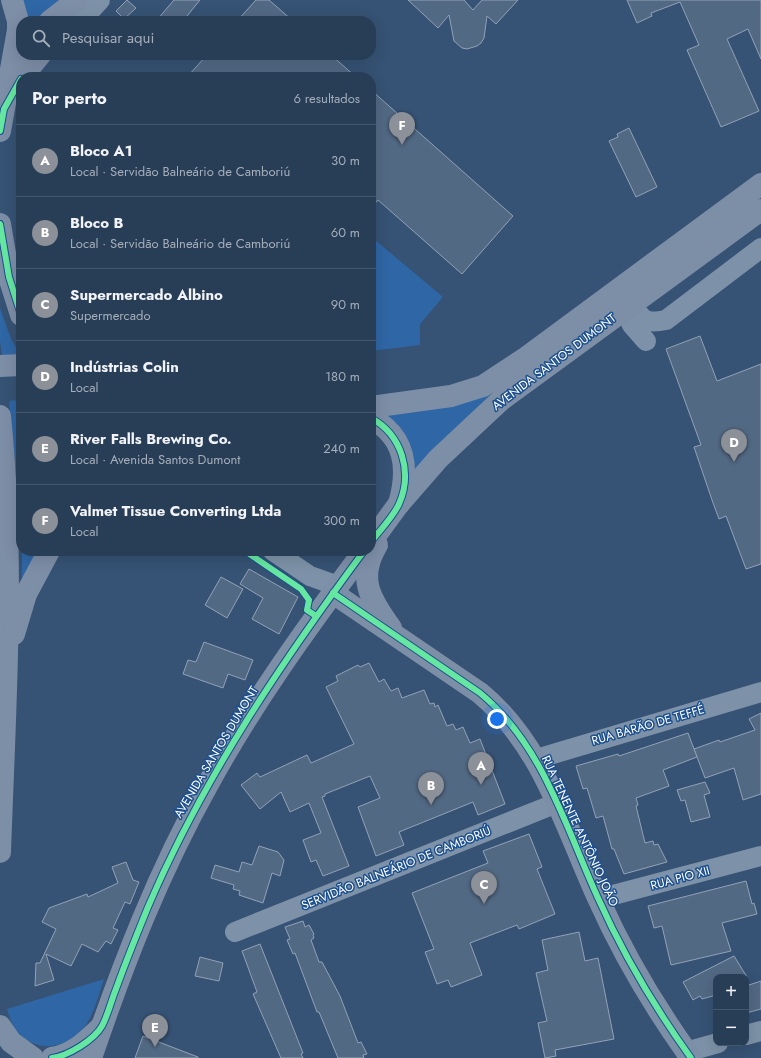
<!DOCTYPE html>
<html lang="pt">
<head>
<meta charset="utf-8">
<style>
	body { margin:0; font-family:Jost,sans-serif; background:#30455d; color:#f1f3f6 }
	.controls { position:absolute; right:12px; bottom:12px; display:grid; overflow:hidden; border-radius:8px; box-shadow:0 4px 16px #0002 }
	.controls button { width:36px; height:36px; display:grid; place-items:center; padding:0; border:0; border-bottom:1px solid #44576d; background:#283e57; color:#f1f3f6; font:20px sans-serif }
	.you { position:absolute; left:497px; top:719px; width:14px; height:14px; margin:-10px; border:3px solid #fff; border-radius:50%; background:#1a73e8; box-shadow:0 0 0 6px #1a73e833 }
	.badge { display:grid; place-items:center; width:26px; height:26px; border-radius:50%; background:#8c9099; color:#fff; font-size:13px; font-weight:700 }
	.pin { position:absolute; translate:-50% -33px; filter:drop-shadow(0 1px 2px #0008) }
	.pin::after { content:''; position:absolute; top:21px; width:14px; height:12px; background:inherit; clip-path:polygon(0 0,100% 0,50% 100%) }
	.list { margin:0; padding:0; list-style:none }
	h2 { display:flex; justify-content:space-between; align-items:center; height:52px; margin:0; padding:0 16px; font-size:17px }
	h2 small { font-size:13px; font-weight:400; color:#a5aeba }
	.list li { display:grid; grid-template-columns:26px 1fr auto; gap:12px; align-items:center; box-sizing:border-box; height:72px; padding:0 16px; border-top:1px solid #44576d }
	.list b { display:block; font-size:15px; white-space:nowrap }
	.list p { margin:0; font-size:13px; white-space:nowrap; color:#a5aeba }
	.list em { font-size:13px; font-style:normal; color:#a5aeba }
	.icon { flex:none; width:22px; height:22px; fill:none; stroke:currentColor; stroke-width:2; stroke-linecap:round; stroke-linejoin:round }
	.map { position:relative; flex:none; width:761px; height:1058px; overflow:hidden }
	.search { position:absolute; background:#283e57; box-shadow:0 4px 16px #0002; left:16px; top:16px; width:360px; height:44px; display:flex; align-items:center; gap:10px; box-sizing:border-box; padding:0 14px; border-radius:16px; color:#a5aeba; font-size:15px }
	.panel { position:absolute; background:#283e57; box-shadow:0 4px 16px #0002; left:16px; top:72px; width:360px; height:484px; border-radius:16px }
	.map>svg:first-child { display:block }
	.green { fill:#2f66a5 }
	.building { fill:#526984; stroke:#92a2b6 }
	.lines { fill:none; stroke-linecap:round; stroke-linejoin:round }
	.minor { stroke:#7d92a8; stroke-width:20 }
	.major { stroke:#7d8ea7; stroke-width:22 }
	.cycleway-casing { stroke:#1b4f8f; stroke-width:8 }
	.cycleway { stroke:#66e7a1; stroke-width:6 }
	.labels { text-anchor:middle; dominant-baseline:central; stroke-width:3; stroke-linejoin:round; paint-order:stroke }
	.street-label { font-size:12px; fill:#fff; stroke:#1b4f8f }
</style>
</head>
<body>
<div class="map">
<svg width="761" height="1058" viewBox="0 0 761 1058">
	<rect width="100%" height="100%" fill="#365274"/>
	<!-- green -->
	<g class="green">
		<path d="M21,0H70C57,9 45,21 29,21Z"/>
		<polygon points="375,240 443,297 420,324 420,345 371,351 371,244"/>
		<polygon points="0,308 11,339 21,356 3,362 0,341"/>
		<polygon points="491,394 429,455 410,477 378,414"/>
		<polygon points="12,400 21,402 21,525 9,402"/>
		<polygon points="22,551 43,551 22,584"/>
		<path d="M104,979C98,996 94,1016 82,1030C67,1047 43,1052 24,1038C14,1032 10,1019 7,1009Z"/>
	</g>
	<!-- building -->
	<g class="building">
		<polygon points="127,0 136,8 124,19 116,11"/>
		<polygon points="174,0 200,0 183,21 156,21"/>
		<polygon points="256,0 269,0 293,21 237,21"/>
		<polygon points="408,0 464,0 473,10 482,0 518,0 496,24 487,16 484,38 481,43 477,46 467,49 462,48 454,41 449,15 438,28"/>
		<polygon points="627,0 761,0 761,59 748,29 727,39 759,111 721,127 687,50 699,45 680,2 651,13 652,16 637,23"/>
		<polygon points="207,55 331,55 356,77 187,77"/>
		<polygon points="371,90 513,216 462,274 378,200 371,208"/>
		<polygon points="629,128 657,187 636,197 609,141 618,137 617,134"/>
		<polygon points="700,336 717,381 761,364 761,564 746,569 726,516 719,519 712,500 694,447 701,445 666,349"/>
		<polygon points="249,569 298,597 279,634 252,619 263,598 240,584"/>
		<polygon points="221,577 243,589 227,618 205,605"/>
		<polygon points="204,642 253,660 245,680 228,674 223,688 183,674 188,660 196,662"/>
		<polygon points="369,663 379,682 384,679 391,691 398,688 402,698 424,690 430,704 434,703 435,707 438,705 447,726 453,724 456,730 463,727 470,743 480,739 505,804 478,815 473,802 399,832 404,845 376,856 358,807 380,798 370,776 325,794 325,796 322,797 349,866 323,876 316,860 311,862 303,840 321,833 309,803 290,812 281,792 260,809 241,785 257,773 260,777 307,755 311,763 354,744 326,687 338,681 336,676 358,665 360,667"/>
		<polygon points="761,713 761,794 743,800 734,768 705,778 694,749 719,740 720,742 755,730 749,719"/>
		<polygon points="688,733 697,757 663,770 669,786 636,798 638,805 636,806 645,843 653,841 654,845 658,844 667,862 624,874 614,849 612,849 603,816 596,818 587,788 583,789 576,766 618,754 619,756"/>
		<polygon points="705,782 710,793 704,795 710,817 691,822 685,800 681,801 677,790"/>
		<polygon points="529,834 542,867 537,869 555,914 519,929 517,925 470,943 482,975 451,987 448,980 437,984 425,952 434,949 412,893 488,863 483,851"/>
		<polygon points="259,846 278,852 284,860 280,876 272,873 263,903 239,895 240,891 233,889 234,885 211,878 215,865 239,872 242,862 252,865"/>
		<polygon points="126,862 133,880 139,882 130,904 125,902 113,928 118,930 111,944 106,941 98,952 82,944 71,966 46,954 54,980 35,986 36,963 40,963 56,929 42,922 49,908 87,894 88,897 118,883 112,867"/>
		<polygon points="746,881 752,904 754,903 757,914 722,923 731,951 671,965 662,926 654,928 648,906"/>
		<polygon points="303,921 305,927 309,925 314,934 313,935 314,938 311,940 319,962 322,962 340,996 358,1043 361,1042 367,1054 363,1055 364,1058 338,1058 319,1012 317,1012 295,953 293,954 287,940 290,939 285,927"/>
		<polygon points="579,932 585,961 598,958 614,1039 555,1050 556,1056 545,1058 538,1023 547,1021 536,973 548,970 542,940"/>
		<polygon points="260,944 303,1053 301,1054 303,1058 281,1058 253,994 257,992 242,951"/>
		<polygon points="734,956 747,977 716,977 716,995 702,999 700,996 693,1000 683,982"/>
		<polygon points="200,957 223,963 219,981 195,976"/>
		<polygon points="761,981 761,1009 746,1013 746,986"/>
		<polygon points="143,1036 198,1057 198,1058 135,1058"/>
	</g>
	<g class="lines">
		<!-- minor -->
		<g class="minor">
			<polyline points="81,21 100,0"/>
			<path d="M632,305C643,321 646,324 666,320L761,248"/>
			<polyline points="625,309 632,325 646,341"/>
			<polyline points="273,551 310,576 338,586"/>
			<polyline points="536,759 761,692"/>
			<polyline points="598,899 761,856"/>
			<polyline points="235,932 557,803"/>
			<polyline points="746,1035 761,1031"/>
			<polyline points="686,1052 718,1043"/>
		</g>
		<!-- major -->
		<g class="major">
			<polyline points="50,21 77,0"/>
			<polyline points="22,77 40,55"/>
			<polyline points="0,131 18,30 18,21 12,0"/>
			<polyline points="0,224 9,277 21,315"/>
			<polyline points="0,366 21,365"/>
			<polyline points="371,407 451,396 483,386 524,359 761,184"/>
			<path d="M0,416C15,561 5,707 0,852"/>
			<path d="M371,418C406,437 409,469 399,504"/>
			<polyline points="371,542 398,505 438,459 501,400 761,210"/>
			<path d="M377,545C357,578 370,599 391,628"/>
			<path d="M333,593L480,693C543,745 565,826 598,898C623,954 655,1008 691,1058"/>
			<polyline points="14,634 26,594 49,551"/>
			<polyline points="0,1026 11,1042 33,1058"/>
			<path d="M52,1058C73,1055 86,1041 101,1027"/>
			<path d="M91,1058C123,964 159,871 208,784C253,702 308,626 364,551"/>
		</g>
		<!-- cycleway casing -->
		<g class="cycleway-casing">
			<g id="cycleway">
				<polyline points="0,131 4,109 21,79"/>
				<polyline points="0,224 9,277 21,315"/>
				<path d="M371,418C402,435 413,472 399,504C393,517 380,530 371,542"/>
				<polyline points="245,551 301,589 309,600 307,610 316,616"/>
				<path d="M333,593L480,693C543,745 565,826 598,898C623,954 655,1008 691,1058"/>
				<path d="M52,1058C68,1056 94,1040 102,1026C108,1015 111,1001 116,989C126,961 137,934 148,907C203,778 281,663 364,551"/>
			</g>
		</g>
		<!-- cycleway -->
		<use href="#cycleway" class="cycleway"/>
	</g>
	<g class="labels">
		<!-- street labels -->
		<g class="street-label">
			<text transform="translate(554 362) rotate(-37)">AVENIDA SANTOS DUMONT</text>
			<text transform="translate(648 725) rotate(-16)">RUA BARÃO DE TEFFÉ</text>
			<text transform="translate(216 752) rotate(-59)">AVENIDA SANTOS DUMONT</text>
			<text transform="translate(580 831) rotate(65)">RUA TENENTE ANTÔNIO JOÃO</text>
			<text transform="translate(396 868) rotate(-22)">SERVIDÃO BALNEÁRIO DE CAMBORIÚ</text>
			<text transform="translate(680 878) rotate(-15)">RUA PIO XII</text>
		</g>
	</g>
</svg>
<div class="controls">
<button>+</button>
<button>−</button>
</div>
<div class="you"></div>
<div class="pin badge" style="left:481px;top:785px">A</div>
<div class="pin badge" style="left:431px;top:805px">B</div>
<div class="pin badge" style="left:484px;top:904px">C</div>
<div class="pin badge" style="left:734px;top:462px">D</div>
<div class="pin badge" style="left:155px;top:1047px">E</div>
<div class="pin badge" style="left:402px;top:145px">F</div>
<div class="search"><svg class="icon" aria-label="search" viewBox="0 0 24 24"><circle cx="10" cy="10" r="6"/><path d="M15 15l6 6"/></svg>Pesquisar aqui</div>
<section class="panel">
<h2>Por perto<small>6 resultados</small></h2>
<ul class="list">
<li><span class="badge">A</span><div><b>Bloco A1</b><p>Local · Servidão Balneário de Camboriú</p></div><em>30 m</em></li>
<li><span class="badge">B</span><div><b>Bloco B</b><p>Local · Servidão Balneário de Camboriú</p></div><em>60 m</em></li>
<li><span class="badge">C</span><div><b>Supermercado Albino</b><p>Supermercado</p></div><em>90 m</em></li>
<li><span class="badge">D</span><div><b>Indústrias Colin</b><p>Local</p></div><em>180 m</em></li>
<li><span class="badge">E</span><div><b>River Falls Brewing Co.</b><p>Local · Avenida Santos Dumont</p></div><em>240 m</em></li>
<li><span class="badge">F</span><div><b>Valmet Tissue Converting Ltda</b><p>Local</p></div><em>300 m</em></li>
</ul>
</section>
</div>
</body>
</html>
